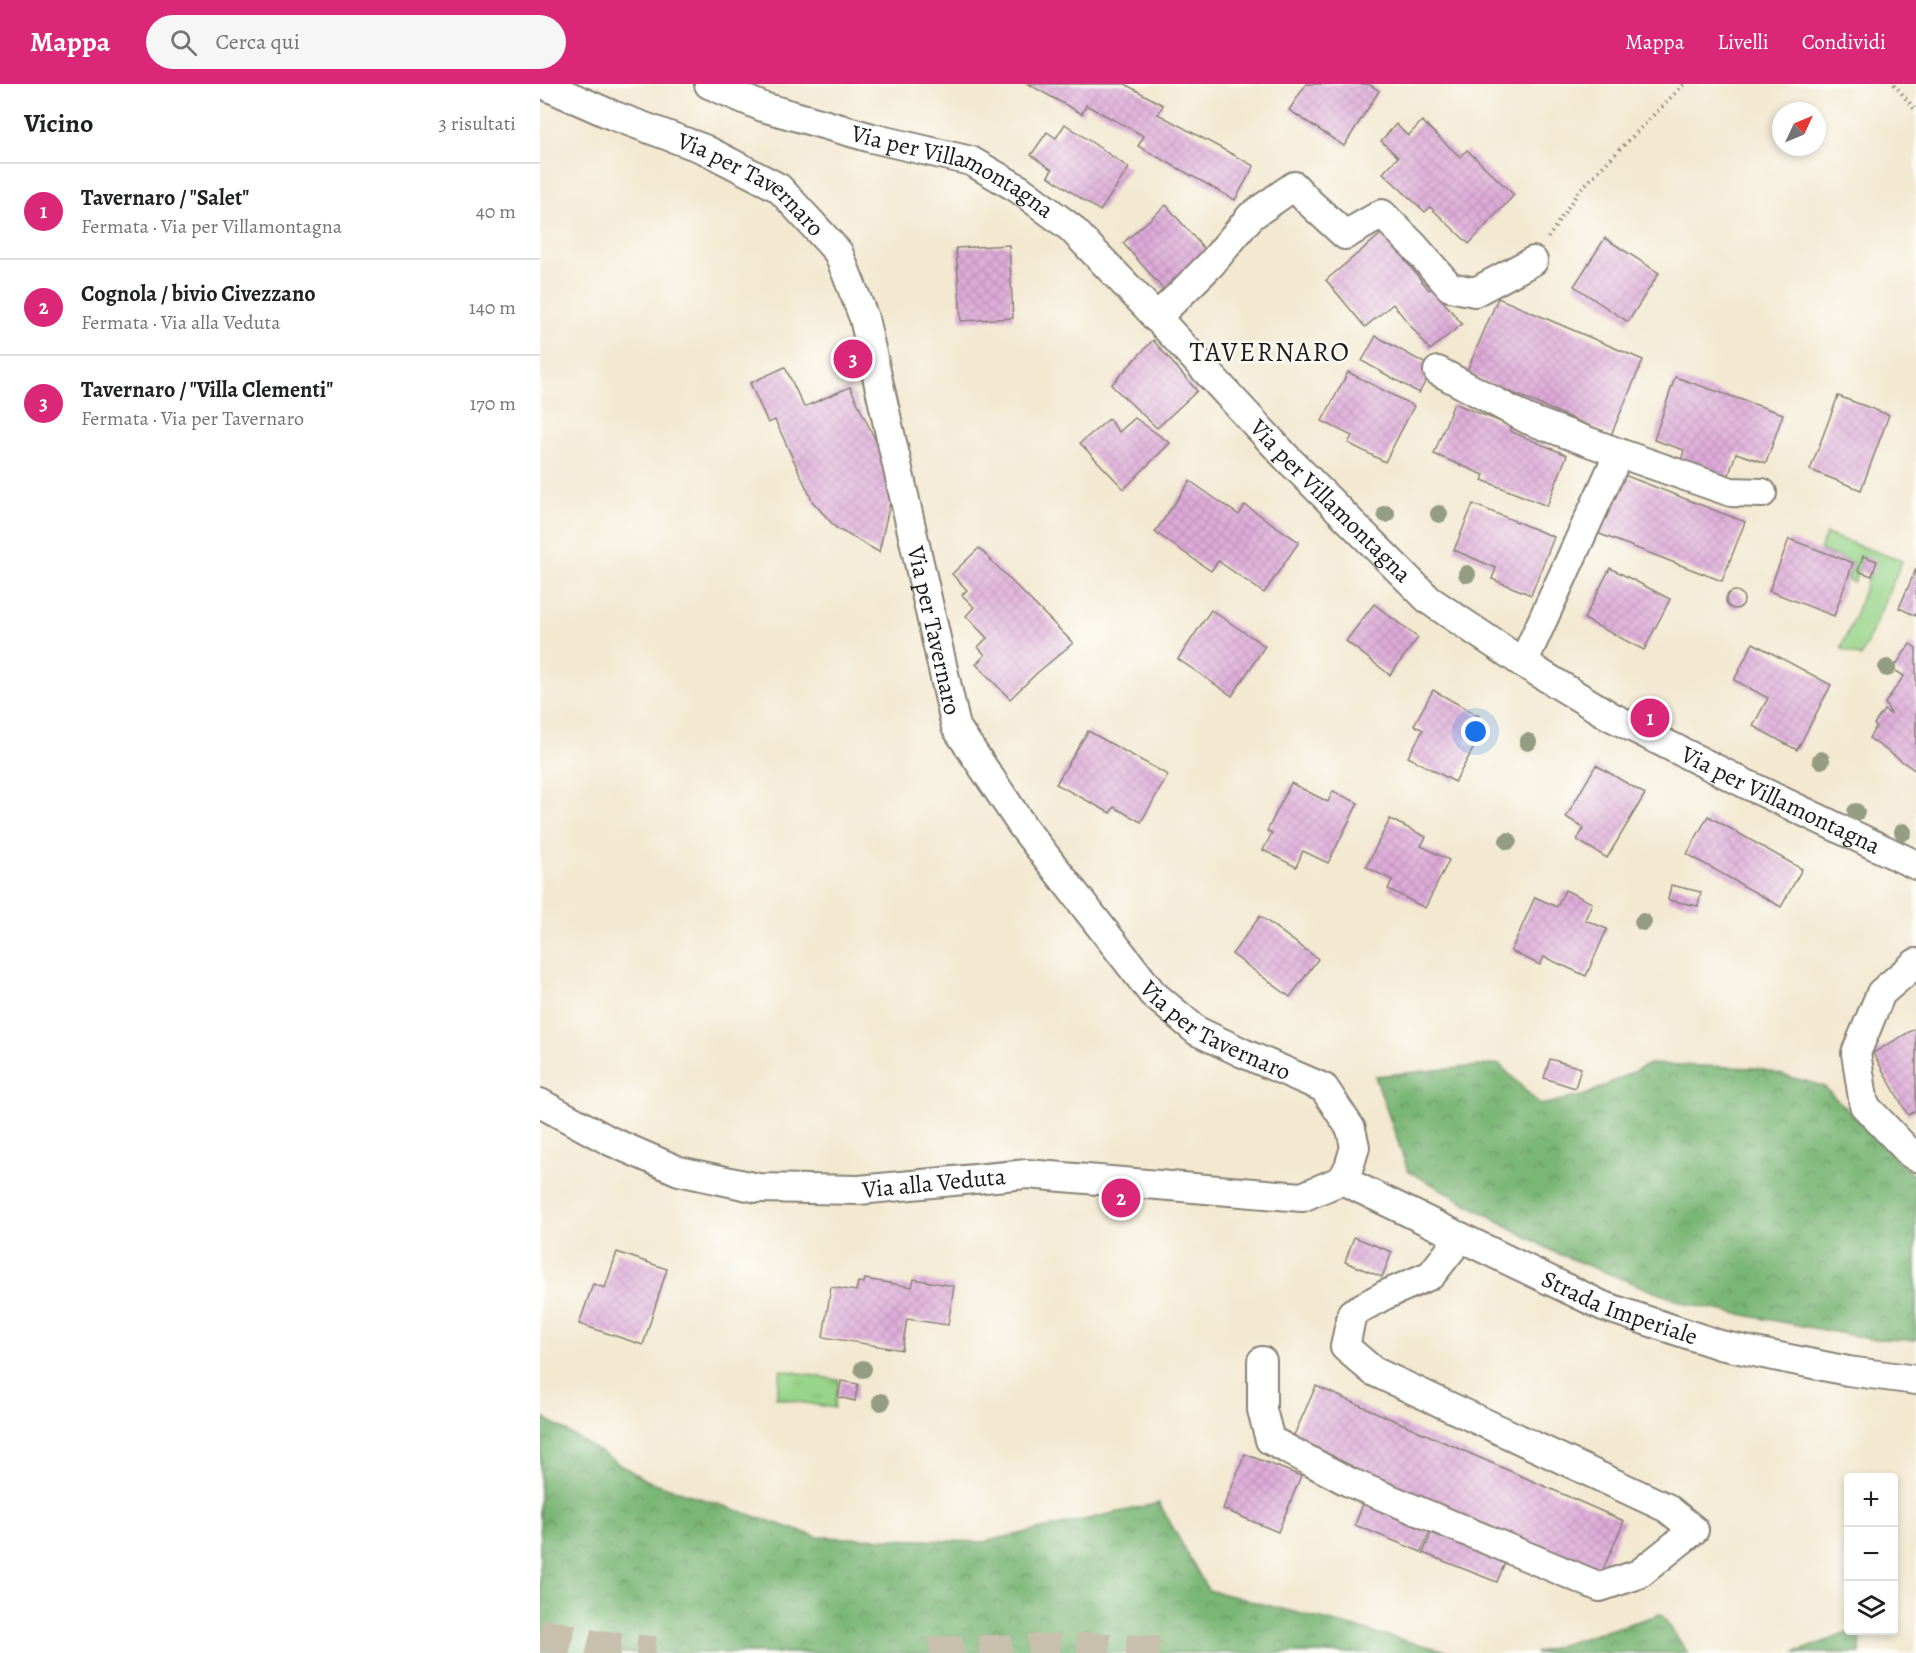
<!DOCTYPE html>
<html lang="it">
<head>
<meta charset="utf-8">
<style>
	body { margin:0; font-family:Alegreya,serif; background:#f6f6f6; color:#202124 }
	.controls { position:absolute; right:18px; bottom:18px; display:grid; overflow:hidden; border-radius:6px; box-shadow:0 3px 9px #0003 }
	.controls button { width:54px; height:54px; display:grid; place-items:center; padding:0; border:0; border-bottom:2px solid #e0e0e0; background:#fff; color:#202124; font:30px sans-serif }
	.compass { position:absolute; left:1232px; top:18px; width:54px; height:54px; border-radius:50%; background:#fff; box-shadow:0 3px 9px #0003; rotate:46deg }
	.you { position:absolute; left:936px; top:648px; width:21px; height:21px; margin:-15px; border:4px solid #fff; border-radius:50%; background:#1a73e8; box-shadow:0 0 0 9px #1a73e833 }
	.badge { display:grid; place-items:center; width:39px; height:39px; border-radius:50%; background:#db2777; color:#fff; font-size:20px; font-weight:700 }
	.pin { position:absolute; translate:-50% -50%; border:3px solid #fff; box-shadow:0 2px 6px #0006 }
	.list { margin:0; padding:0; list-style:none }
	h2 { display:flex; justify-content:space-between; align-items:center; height:78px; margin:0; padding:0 24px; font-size:26px }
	h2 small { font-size:20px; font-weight:400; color:#757577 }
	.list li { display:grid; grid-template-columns:39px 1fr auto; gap:18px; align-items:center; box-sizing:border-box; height:96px; padding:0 24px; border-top:2px solid #e0e0e0 }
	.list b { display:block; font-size:22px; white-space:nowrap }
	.list p { margin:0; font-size:20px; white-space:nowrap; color:#757577 }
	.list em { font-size:20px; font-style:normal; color:#757577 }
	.icon { flex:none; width:33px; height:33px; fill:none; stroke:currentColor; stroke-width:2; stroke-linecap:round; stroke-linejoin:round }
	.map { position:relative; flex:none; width:1376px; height:1569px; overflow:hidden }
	header { display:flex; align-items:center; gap:36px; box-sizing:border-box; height:84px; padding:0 30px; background:#db2777; color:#fff }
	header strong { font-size:28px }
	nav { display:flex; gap:33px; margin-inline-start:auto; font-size:21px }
	.search { width:420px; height:54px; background:#f6f6f6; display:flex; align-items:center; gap:15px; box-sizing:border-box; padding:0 21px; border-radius:33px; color:#757577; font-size:22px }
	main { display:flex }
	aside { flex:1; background:#fff }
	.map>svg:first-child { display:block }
	.grass { fill:#98d58a; stroke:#5a7853; stroke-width:1.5 }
	.forest { fill:url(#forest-crowns); stroke:#4b6949; stroke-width:1.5 }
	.park { fill:url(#park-tufts); stroke:#5a7853; stroke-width:1.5 }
	.building { fill:url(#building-cross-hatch) }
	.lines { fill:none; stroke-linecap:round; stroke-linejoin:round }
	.highway-tunnel { stroke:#c8bfac; stroke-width:33; stroke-dasharray:33 16; stroke-linecap:butt }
	.minor-casing { stroke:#888276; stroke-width:32 }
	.path { stroke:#888276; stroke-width:4; stroke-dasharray:1.5 4.5; stroke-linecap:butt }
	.minor { stroke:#fff; stroke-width:28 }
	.tree { fill:#949c82 }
	.labels { text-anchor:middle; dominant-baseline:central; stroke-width:4.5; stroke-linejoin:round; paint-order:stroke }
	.street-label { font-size:24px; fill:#1c1c1c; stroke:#fdfcf7 }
	.quarter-label { font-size:27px; letter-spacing:1.5px; fill:#1c1c1c; stroke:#fdfcf7 }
</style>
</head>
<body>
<header>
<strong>Mappa</strong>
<div class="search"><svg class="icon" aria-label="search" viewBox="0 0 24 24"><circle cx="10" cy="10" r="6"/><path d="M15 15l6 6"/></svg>Cerca qui</div>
<nav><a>Mappa</a><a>Livelli</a><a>Condividi</a></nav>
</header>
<main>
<aside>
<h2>Vicino<small>3 risultati</small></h2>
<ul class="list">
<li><span class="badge">1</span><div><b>Tavernaro / &quot;Salet&quot;</b><p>Fermata · Via per Villamontagna</p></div><em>40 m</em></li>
<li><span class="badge">2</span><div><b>Cognola / bivio Civezzano</b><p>Fermata · Via alla Veduta</p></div><em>140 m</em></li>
<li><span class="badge">3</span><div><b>Tavernaro / &quot;Villa Clementi&quot;</b><p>Fermata · Via per Tavernaro</p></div><em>170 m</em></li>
</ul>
</aside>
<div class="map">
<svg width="1376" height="1569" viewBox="0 0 1376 1569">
	<defs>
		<pattern id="forest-crowns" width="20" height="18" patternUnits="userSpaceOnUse" patternTransform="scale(1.5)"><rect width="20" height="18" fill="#7ab676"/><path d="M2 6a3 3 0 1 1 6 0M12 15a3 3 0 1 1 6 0" fill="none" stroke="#639360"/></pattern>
		<pattern id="park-tufts" width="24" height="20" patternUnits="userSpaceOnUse" patternTransform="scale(1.5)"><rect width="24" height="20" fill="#98d58a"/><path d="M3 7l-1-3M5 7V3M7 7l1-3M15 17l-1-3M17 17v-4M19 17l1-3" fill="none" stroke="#82b676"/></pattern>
		<pattern id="building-cross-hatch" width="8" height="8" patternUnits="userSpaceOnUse" patternTransform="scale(1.5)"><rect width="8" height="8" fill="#ddaad8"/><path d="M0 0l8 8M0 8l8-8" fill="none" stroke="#bd92b9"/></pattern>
	</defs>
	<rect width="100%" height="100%" fill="#fdfcf7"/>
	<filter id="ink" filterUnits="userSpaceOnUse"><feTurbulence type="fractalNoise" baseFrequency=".0167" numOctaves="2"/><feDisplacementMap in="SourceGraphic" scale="12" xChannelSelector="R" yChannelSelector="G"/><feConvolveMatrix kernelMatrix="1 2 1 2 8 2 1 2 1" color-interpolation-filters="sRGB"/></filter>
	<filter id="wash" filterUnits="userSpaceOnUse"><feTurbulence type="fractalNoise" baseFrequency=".008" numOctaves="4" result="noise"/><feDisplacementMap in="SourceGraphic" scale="24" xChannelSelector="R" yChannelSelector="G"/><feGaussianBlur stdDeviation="1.35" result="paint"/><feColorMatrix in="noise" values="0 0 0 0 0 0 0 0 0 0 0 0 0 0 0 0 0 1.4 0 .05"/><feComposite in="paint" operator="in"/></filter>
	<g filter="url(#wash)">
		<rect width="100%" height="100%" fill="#f3e8d0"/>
		<!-- grass -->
		<polygon class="grass" points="1286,450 1362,477 1321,573 1301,564 1315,532 1329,491 1323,473 1314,499 1307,496 1313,479 1280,466"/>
		<!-- forest -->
		<g class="forest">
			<polygon points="959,980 1000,1021 1046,1011 1109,980 1216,984 1283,1002 1376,1094 1376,1256 1331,1255 1146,1220 1016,1169 868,1087 835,992"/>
			<polygon points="0,1331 105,1396 278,1453 443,1458 619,1419 668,1506 914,1569 0,1569"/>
			<polygon points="1121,1530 1148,1569 995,1569"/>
			<polygon points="1312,1547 1321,1547 1320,1569 1254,1569"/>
		</g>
		<!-- park -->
		<polygon class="park" points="241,1286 299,1296 294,1324 236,1314"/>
		<g id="blocks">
			<!-- building -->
			<g class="building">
				<polygon points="488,0 585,0 623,21 618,30 714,82 695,116 598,62 604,52 546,21 542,30"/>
				<polygon points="766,0 829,0 839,7 804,62 749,26"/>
				<polygon points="882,37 920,73 927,66 974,111 929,160 890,123 885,128 843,89 858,73 841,57 856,40 868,52"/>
				<polygon points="525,40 589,84 560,127 508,92 512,86 491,71 507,48 516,54"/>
				<polygon points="626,121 667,168 624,206 583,159"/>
				<polygon points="847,145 869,171 864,175 889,206 892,204 922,240 890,266 853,220 825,243 786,196"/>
				<polygon points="1065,154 1119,189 1088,238 1034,202"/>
				<polygon points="469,161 473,234 421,237 416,164"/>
				<polygon points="958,214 1103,276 1071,351 926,289"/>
				<polygon points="836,252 893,284 879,309 822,277"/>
				<polygon points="613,256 657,307 617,344 571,301"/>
				<polygon points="245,283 264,323 310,303 340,366 351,414 339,468 296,444 273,418 235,336 228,339 210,299"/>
				<polygon points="808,288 874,322 845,378 808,359 812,352 782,337"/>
				<polygon points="1135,293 1243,330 1226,379 1196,369 1187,397 1140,381 1144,366 1114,356"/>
				<polygon points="1298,312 1349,331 1321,406 1270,386"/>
				<polygon points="914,319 971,342 970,347 1027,371 1007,422 942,396 944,391 894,370"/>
				<polygon points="595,334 630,359 584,405 540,359 569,335 579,348"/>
				<polygon points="1079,389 1205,438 1182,497 1057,449"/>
				<polygon points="650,397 699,431 705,421 759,458 724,509 678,477 671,487 615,448"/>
				<polygon points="933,420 1014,453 991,511 952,495 956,484 914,466"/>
				<polygon points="1249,455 1313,479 1294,532 1229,507"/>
				<polygon points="439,464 533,559 497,589 470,615 436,580 445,571 438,563 447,554 426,532 434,523 422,511 427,506 412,490"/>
				<polygon points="1323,472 1337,477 1332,492 1318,487"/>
				<polygon points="1070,484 1130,515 1104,566 1044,535"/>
				<polygon points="1376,485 1376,532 1359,524"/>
				<circle cx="1195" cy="516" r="9"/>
				<polygon points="834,520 878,554 850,591 806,557"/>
				<polygon points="671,526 725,562 692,612 638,575"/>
				<polygon points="1213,559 1291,601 1257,666 1213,642 1228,614 1194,596"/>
				<polygon points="1370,560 1376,564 1376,687 1329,654 1336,643 1334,640 1344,626 1351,630 1345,619 1364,592 1353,585"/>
				<polygon points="893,606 939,632 925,658 934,663 915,698 868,673 883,646 874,641"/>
				<polygon points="548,647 628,691 601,738 574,723 570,729 516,700"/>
				<polygon points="1056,681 1105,710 1067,774 1037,756 1044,744 1026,733"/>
				<polygon points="751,699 788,718 793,707 818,719 788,779 763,767 756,783 723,766 732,749 727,747"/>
				<polygon points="1168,732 1262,785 1241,823 1147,770"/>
				<polygon points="850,735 886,753 881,762 909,776 885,824 848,805 852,796 826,783"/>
				<polygon points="1131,801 1161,808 1158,822 1128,816"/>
				<polygon points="1025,806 1052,819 1045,836 1067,845 1046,892 1004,873 1000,881 971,867 995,813 1017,823"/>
				<polygon points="720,832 778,875 750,913 692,870"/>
				<polygon points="1376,944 1376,1026 1368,1031 1333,969"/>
				<polygon points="1010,975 1041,984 1035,1004 1004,994"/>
				<polygon points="814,1153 852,1168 842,1193 805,1178"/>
				<polygon points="77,1168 127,1185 103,1261 39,1240 53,1200 65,1204"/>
				<polygon points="325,1195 372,1203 374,1195 414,1202 408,1241 367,1235 362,1266 283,1253 291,1203 316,1207 318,1198 324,1199"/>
				<polygon points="301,1297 318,1300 315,1317 298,1313"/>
				<polygon points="776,1302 1084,1437 1059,1495 750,1360"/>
				<polygon points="705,1370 761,1392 738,1448 683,1425"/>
				<polygon points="824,1417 891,1444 881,1468 815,1441"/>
				<polygon points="894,1443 967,1473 957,1498 883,1469"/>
			</g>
		</g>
	</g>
	<g filter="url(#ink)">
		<use href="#blocks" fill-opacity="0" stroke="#888276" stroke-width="1.5"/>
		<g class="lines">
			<!-- highway-tunnel -->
			<g class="highway-tunnel">
				<polyline points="0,1550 61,1564 115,1569"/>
				<polyline points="390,1569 560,1565 619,1569"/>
			</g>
			<!-- minor casing -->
			<g class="minor-casing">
				<g id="minor">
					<path id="s1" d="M9,0L11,4L72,31L164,65L239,104L298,168L324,234L416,643L483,743L613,910L657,947L703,969L784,1004L811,1045L815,1063L809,1083L802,1096"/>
					<path id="s2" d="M169,0L223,23L332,54L431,77L479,105L531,144L606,222L746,373L889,516L983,579L1070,632L1206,700L1376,781"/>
					<polyline points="616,234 671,180 711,132 754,102 769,118 805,151 842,130 874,162 910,203 935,208 993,177"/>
					<polyline points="898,287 987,335 1079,369"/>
					<polyline points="983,579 1079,369 1191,408 1222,409"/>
					<polyline points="1376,879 1341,909 1316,969 1324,1021 1370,1069 1376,1073"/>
					<path id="s3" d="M0,1019L70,1057L139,1087L218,1104L319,1106L487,1090L762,1113L802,1096"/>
					<path id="s4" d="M802,1096L1063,1222L1180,1261L1308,1287L1376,1296"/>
					<polyline points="722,1277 722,1326 730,1356 809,1398 1060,1503 1099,1490 1154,1446 1127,1424 833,1287 805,1263 812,1229 845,1211 891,1191 921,1153"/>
				</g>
			</g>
			<!-- path -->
			<g class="path">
				<polyline points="1354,0 1376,27"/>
				<polyline points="1008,154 1038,108 1144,0"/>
			</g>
			<!-- minor -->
			<use href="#minor" class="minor"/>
		</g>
		<!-- trees -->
		<g class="tree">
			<circle cx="846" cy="430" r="9"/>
			<circle cx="899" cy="430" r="9"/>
			<circle cx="927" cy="490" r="9"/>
			<circle cx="1347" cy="584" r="9"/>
			<circle cx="988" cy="658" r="9"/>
			<circle cx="1281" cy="676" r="9"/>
			<circle cx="1316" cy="728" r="9"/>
			<circle cx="1363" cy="748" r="9"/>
			<circle cx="968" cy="757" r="9"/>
			<circle cx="1103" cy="838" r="9"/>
			<circle cx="323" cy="1285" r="9"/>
			<circle cx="341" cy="1318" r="9"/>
		</g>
	</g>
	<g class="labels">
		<!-- street labels -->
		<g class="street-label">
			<text stroke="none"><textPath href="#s2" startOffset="260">Via per Villamontagna</textPath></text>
			<text stroke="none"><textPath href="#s1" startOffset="228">Via per Tavernaro</textPath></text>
			<text stroke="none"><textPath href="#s2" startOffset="771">Via per Villamontagna</textPath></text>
			<text stroke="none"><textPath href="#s1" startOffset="732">Via per Tavernaro</textPath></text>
			<text stroke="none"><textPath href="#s2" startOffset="1316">Via per Villamontagna</textPath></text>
			<text stroke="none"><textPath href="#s1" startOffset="1236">Via per Tavernaro</textPath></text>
			<text stroke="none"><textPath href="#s3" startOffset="412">Via alla Veduta</textPath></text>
			<text stroke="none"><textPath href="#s4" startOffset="306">Strada Imperiale</textPath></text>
		</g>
		<!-- quarter labels -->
		<g class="quarter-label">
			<text x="730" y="268">TAVERNARO</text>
		</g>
	</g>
</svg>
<div class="controls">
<button>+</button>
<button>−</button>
<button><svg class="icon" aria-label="layers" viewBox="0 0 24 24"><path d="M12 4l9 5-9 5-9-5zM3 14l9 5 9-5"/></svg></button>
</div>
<svg class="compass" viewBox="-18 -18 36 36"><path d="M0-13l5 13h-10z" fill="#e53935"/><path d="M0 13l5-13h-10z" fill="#757577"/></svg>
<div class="you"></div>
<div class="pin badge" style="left:1110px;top:634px">1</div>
<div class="pin badge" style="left:581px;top:1114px">2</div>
<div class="pin badge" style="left:313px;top:275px">3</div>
</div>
</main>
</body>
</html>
